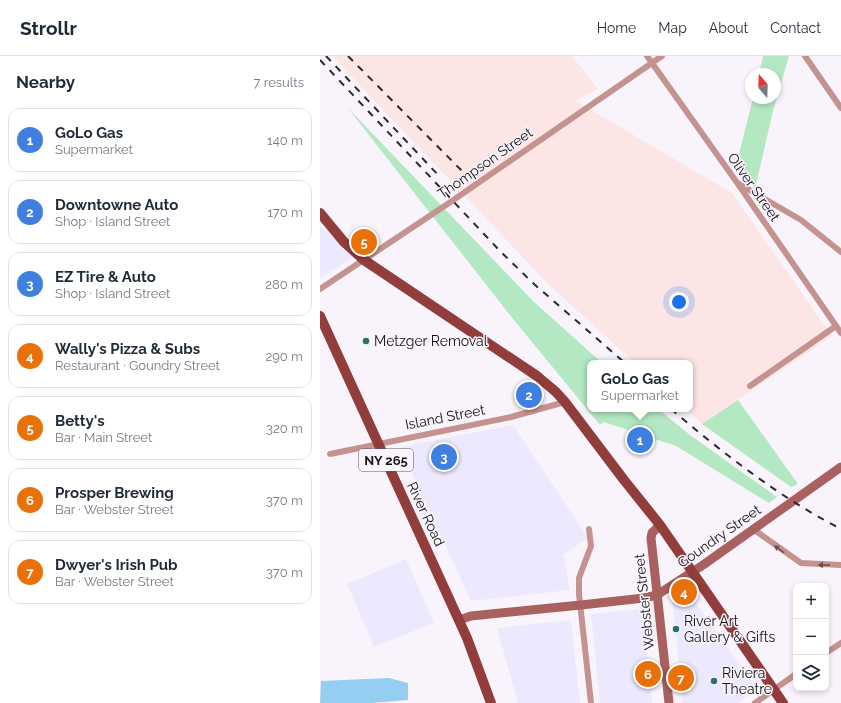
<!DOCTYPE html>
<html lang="en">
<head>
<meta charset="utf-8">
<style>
	body { margin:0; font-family:Raleway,sans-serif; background:#f6f6f7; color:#1f2937 }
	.controls { position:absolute; right:12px; bottom:12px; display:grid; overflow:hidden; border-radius:8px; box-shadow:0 2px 6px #0003 }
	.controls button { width:36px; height:36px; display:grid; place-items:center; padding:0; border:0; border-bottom:1px solid #e0e1e3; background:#fff; color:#1f2937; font:20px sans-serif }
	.compass { position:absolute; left:425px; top:12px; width:36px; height:36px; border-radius:50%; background:#fff; box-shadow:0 2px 6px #0003; rotate:341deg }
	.you { position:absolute; left:359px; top:246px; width:14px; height:14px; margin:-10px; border:3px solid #fff; border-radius:50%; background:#1a73e8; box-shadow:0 0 0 6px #1a73e833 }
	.badge { display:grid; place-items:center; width:26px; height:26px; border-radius:50%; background:#2c7164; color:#fff; font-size:13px; font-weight:700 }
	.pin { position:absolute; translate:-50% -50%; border:2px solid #fff; box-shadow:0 1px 4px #0006 }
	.popup { position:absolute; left:267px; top:304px; width:106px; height:52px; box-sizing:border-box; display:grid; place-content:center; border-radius:8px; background:#fff; filter:drop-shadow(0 1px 3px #0005); font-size:13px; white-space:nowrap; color:#747a83 }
	.popup b { font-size:15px; color:#1f2937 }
	.popup::after { content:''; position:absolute; left:50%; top:100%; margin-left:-8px; border:8px solid transparent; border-top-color:#fff }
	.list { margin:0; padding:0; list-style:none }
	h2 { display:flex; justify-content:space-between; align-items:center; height:52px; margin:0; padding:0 16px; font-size:17px }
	h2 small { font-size:13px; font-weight:400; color:#747a83 }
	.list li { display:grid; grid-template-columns:26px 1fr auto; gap:12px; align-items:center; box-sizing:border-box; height:64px; margin:0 8px 8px; padding:0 8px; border:1px solid #e0e1e3; border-radius:12px }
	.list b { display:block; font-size:15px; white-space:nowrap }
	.list p { margin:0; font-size:13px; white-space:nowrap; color:#747a83 }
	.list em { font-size:13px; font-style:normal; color:#747a83 }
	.icon { flex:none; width:22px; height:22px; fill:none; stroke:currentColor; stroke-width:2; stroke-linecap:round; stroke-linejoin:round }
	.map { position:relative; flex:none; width:521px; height:647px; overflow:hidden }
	header { display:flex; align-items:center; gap:24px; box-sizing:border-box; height:56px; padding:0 20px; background:#fff; border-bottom:1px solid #e0e1e3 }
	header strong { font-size:19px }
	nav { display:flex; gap:22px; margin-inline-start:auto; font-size:14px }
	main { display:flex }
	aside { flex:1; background:#fff }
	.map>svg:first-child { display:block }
	.commercial { fill:#ece9ff }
	.industrial { fill:#fce6e5 }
	.green { fill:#b4e8c3 }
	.water { fill:#95cef0 }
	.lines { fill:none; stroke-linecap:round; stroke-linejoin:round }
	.street { stroke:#c4928f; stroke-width:6 }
	.secondary { stroke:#a8615e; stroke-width:9 }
	.primary { stroke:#913d3b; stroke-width:10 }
	.rail { stroke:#2b292c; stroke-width:2; stroke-dasharray:7 7; stroke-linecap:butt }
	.oneway { fill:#6c5252 }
	.poi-dot { fill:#2c7164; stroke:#f9f4fc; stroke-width:1.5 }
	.labels { text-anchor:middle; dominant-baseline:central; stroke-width:3; stroke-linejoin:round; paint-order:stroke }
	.shield { fill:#f9f4fc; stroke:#59565a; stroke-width:1 }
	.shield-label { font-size:13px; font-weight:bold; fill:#141214 }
	.street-label { font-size:14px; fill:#141214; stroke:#f9f4fc }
	.poi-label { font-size:14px; fill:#141214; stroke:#f9f4fc; text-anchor:start }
</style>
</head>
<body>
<header>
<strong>Strollr</strong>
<nav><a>Home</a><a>Map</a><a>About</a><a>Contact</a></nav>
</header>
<main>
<aside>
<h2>Nearby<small>7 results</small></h2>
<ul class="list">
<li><span class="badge" style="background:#3f7fe0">1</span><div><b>GoLo Gas</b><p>Supermarket</p></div><em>140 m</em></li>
<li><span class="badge" style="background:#3f7fe0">2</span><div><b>Downtowne Auto</b><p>Shop · Island Street</p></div><em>170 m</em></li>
<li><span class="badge" style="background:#3f7fe0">3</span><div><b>EZ Tire &amp; Auto</b><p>Shop · Island Street</p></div><em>280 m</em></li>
<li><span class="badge" style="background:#e8710a">4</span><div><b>Wally's Pizza &amp; Subs</b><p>Restaurant · Goundry Street</p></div><em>290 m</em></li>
<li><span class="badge" style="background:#e8710a">5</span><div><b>Betty's</b><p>Bar · Main Street</p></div><em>320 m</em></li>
<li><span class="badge" style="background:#e8710a">6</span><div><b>Prosper Brewing</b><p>Bar · Webster Street</p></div><em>370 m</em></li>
<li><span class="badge" style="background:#e8710a">7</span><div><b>Dwyer's Irish Pub</b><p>Bar · Webster Street</p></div><em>370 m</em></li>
</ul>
</aside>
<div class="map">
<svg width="521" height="647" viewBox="0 0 521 647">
	<rect width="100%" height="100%" fill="#f9f4fc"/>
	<!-- commercial -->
	<g class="commercial">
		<polygon points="0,170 32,202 0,222"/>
		<polygon points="193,369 268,482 243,499 246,510 250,534 151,545 80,391"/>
		<polygon points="86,503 114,567 54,591 27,528"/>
		<polygon points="366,533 437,633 418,647 363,647 352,543"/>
		<polygon points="322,553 332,647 280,647 271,558"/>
		<polygon points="251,564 260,647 198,647 177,572"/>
	</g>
	<!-- industrial -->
	<polygon class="industrial" points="12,0 252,0 278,33 256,45 412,137 512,280 382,368 365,353 370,353 370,307 315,307 229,229"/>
	<!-- green -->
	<g class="green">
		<polygon points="443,0 469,0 453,55 435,133 417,106 433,42 455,42 455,18 439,18"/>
		<polygon points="27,51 213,245 282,307 270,307 270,353 338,353 370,379 457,441 449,447 356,390 284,366 280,369 189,258"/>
		<polygon points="418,344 478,428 471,431 382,368"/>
	</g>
	<!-- water -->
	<polygon class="water" points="69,622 88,627 88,644 52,647 0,647 1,625"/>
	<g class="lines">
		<!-- street -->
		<g class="street">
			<polyline points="327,0 418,128 521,277"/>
			<polyline points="485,0 521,52"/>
			<polyline points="419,128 481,164 521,196"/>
			<polyline points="0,233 129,147 342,0"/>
			<polyline points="430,330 516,270"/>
			<polyline points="10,398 191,361 245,346"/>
			<polyline points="269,473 271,490 259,522 259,538 271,647"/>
			<polyline points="433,473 481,507 521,509"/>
			<polyline points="506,597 521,587"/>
			<polyline points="435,647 476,618"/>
		</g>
		<!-- secondary -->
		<g class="secondary">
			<polyline points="340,469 332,477 331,482 349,647"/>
			<polyline points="139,564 151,560 261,549 324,542 337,539 383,509 521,411"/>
		</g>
		<!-- primary -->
		<g class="primary">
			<polyline points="0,157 24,186 44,204 217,320 236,336 245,346 304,424 340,469 463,647"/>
			<polyline points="0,260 147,582 171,647"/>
		</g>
		<!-- rail -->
		<g class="rail">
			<polyline points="6,0 121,122"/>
			<polyline points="28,0 145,118"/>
			<polyline points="0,4 180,195 214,228 305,307"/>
			<path d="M351,353C404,398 459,441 521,473"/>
		</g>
	</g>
	<!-- one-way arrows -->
	<defs><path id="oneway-solid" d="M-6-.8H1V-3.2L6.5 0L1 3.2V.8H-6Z"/></defs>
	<g class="oneway">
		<use href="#oneway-solid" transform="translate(459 493) rotate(-144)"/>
		<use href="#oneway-solid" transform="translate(504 509) rotate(-179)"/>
	</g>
	<!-- markers -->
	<g class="poi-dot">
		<circle cx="46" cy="285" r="4"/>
		<circle cx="356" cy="573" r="4"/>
		<circle cx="394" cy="625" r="4"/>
	</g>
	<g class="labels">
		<!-- shield labels -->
		<rect class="shield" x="39" y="393" width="54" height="22" rx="3"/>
		<g class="shield-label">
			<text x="66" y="404">NY 265</text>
		</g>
		<!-- street labels -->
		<g class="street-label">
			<text transform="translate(165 107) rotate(-35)">Thompson Street</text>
			<text transform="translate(434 131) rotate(55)">Oliver Street</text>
			<text transform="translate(125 361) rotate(-11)">Island Street</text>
			<text transform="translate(106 458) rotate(65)">River Road</text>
			<text transform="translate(399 480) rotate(-35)">Goundry Street</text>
			<text transform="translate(324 546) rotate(-96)">Webster Street</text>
		</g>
		<!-- poi labels -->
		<g class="poi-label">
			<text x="54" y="285">Metzger Removal</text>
			<text x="364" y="565">River Art<tspan x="364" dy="16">Gallery &amp; Gifts</tspan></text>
			<text x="402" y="617">Riviera<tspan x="402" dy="16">Theatre</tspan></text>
		</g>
	</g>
</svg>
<div class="controls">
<button>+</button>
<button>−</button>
<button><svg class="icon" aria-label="layers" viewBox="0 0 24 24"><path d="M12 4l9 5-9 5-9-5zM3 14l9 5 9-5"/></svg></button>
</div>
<svg class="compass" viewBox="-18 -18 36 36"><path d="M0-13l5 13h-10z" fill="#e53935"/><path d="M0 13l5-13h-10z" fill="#747a83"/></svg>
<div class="you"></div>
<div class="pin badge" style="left:320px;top:384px;background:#3f7fe0">1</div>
<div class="popup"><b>GoLo Gas</b>Supermarket</div>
<div class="pin badge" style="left:209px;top:339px;background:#3f7fe0">2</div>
<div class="pin badge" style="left:124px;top:401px;background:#3f7fe0">3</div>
<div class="pin badge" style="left:364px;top:536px;background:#e8710a">4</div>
<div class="pin badge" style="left:44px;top:186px;background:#e8710a">5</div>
<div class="pin badge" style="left:328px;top:618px;background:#e8710a">6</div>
<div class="pin badge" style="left:361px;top:622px;background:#e8710a">7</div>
</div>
</main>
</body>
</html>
